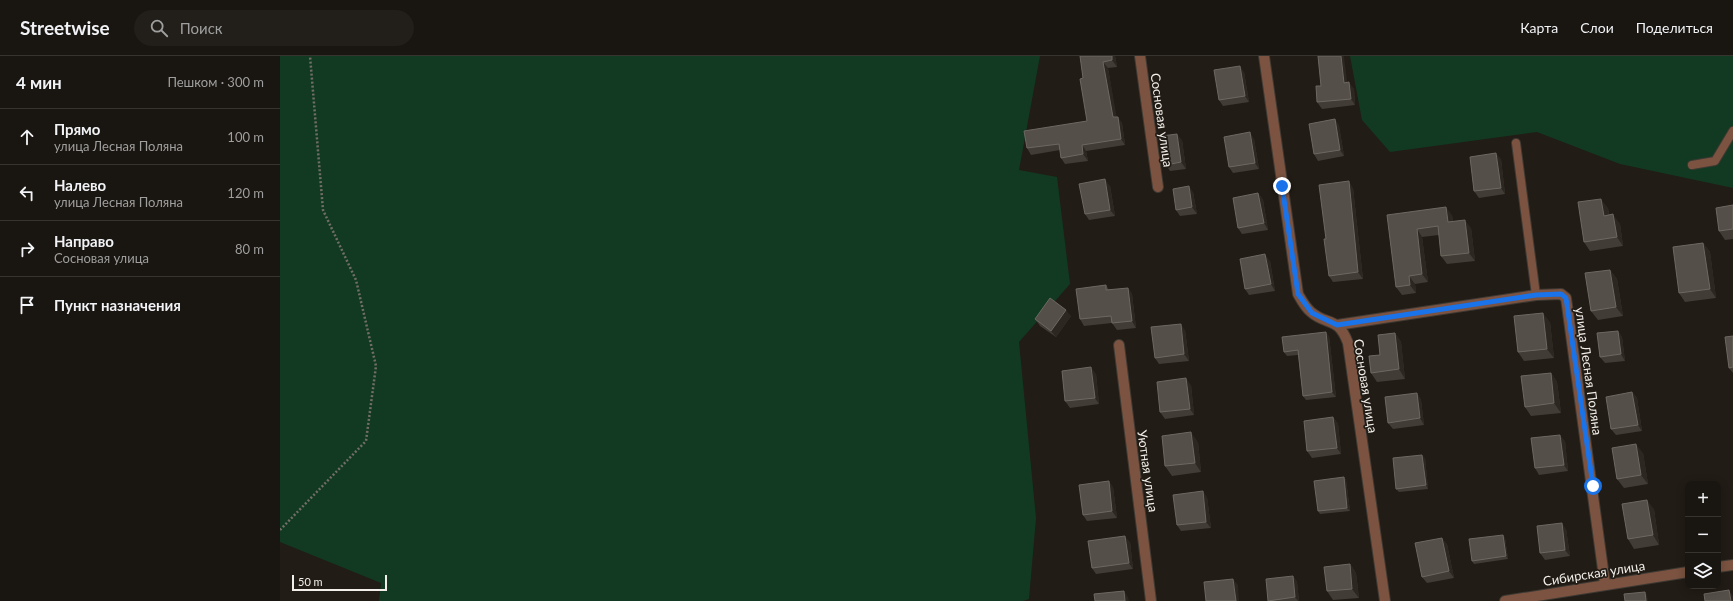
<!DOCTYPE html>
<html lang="ru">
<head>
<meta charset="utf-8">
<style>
	body { margin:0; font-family:Lato,sans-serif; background:#221e19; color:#f1f3f6 }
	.controls { position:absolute; right:12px; bottom:12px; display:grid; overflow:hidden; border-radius:8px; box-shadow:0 2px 10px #0003 }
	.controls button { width:36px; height:36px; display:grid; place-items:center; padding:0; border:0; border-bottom:1px solid #373430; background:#191510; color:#f1f3f6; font:20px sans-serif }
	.scale { position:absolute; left:12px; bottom:10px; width:95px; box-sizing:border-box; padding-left:4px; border:2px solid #f2eee9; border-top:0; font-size:11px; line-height:14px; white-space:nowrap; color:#f2eee9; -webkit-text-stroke:3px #211c15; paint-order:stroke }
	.stop { position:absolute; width:12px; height:12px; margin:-9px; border:3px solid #1a73e8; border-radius:50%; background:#fff }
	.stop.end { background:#1a73e8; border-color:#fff; box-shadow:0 1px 4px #0008 }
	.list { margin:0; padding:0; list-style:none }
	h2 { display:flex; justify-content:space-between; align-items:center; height:52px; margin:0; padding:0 16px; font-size:17px }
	h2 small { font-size:13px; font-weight:400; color:#9f9f9f }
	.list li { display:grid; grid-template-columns:26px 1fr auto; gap:12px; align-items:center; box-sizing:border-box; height:56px; padding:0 16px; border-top:1px solid #373430 }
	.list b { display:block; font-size:15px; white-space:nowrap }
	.list p { margin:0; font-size:13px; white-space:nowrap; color:#9f9f9f }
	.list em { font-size:13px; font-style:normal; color:#9f9f9f }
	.icon { flex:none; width:22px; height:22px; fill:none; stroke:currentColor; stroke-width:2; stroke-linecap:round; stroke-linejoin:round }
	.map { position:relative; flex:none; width:1453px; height:545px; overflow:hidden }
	header { display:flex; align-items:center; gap:24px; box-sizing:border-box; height:56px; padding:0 20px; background:#191510; border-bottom:1px solid #373430 }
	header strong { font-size:19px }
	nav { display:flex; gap:22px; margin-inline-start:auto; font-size:14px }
	.search { width:280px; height:36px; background:#221e19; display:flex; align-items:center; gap:10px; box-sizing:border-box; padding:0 14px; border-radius:22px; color:#9f9f9f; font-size:15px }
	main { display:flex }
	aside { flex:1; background:#191510 }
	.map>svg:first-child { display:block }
	.green { fill:#123a23 }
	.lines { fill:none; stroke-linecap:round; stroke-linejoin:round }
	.service-casing { stroke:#3e3933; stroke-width:10 }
	.minor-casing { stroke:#3e3933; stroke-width:12 }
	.tertiary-casing { stroke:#3e3933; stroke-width:12 }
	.path { stroke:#726e67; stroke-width:2.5; stroke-dasharray:2 2; stroke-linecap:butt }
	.service { stroke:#7b5340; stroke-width:8 }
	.minor { stroke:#7b5340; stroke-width:10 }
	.tertiary { stroke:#7b5340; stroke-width:10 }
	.wall { fill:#413c35 }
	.shaded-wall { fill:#2c2720 }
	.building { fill:#544f48; stroke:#6d6861 }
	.route { stroke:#1a73e8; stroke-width:5 }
	.labels { text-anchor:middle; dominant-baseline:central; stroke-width:3.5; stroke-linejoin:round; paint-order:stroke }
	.street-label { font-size:13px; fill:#f2eee9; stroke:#211c15 }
</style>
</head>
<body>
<header>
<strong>Streetwise</strong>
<div class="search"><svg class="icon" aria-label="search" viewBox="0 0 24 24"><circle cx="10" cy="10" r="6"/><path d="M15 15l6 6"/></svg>Поиск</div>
<nav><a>Карта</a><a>Слои</a><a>Поделиться</a></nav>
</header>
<main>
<aside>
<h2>4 мин<small>Пешком · 300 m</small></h2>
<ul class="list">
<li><svg class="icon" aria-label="ahead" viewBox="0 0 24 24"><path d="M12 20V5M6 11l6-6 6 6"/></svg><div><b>Прямо</b><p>улица Лесная Поляна</p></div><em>100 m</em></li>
<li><svg class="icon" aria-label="left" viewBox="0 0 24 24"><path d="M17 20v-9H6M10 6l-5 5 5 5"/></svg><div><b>Налево</b><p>улица Лесная Поляна</p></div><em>120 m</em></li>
<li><svg class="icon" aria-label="right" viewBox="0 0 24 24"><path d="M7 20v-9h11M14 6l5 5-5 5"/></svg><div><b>Направо</b><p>Сосновая улица</p></div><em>80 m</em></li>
<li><svg class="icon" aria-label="arrive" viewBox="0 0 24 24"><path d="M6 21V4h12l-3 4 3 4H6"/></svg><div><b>Пункт назначения</b></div></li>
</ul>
</aside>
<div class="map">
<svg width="1453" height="545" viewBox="0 0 1453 545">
	<rect width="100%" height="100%" fill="#211c15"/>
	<!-- green -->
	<g class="green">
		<polygon points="0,0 760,0 739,114 777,121 790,228 739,286 756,462 749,543 743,545 99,545 101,527 0,486"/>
		<polygon points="1070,0 1453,0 1453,132 1340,108 1257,76 1110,96 1082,64"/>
	</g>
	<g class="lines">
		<!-- service casing -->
		<g class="service-casing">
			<g id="service">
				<polyline points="1236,87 1256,239"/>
				<polyline points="1412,109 1435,105 1453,75"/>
			</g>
		</g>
		<!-- minor casing -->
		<g class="minor-casing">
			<g id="minor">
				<polyline points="860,0 878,131"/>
				<path d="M984,0L1018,238C1022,245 1025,251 1031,256C1047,270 1058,260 1068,287L1105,545"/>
				<polyline points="1057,269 1256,239 1281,238 1286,242 1325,528"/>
				<polyline points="839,289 871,545"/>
			</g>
		</g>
		<!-- tertiary casing -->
		<g class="tertiary-casing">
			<g id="tertiary">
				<polyline points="1438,511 1453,509"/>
				<polyline points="1225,545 1408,516"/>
			</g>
		</g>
		<!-- path -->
		<polyline class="path" points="0,474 86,385 96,310 76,224 43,154 30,0"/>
		<!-- service -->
		<use href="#service" class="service"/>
		<!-- minor -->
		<use href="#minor" class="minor"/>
		<!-- tertiary -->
		<use href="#tertiary" class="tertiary"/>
	</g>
	<!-- wall -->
	<g class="wall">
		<polygon points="800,0 835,0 837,11 828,12 836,61 842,67 845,89 806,95 808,105 785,108 781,102 780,94 751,99 747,92 807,65 803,22"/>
		<polygon points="964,16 969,46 943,50 939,44"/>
		<polygon points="1067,27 1074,33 1075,49 1042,53 1037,46"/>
		<polygon points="1055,63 1059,70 1064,100 1038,105 1034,98"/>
		<polygon points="974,83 979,113 953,117 949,111"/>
		<polygon points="902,84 906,113 890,115 886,109"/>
		<polygon points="1221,103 1225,138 1199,142 1194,135"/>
		<polygon points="830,130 835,160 809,164 805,158"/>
		<polygon points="1073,132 1083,223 1053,226 1049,220 1046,183"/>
		<polygon points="913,136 917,158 900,160 896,154"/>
		<polygon points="978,137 983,144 988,174 962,178 958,172"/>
		<polygon points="1453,149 1453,183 1445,184 1439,175"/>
		<polygon points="1328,152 1329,159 1340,168 1343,190 1310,195 1304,186"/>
		<polygon points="1107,159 1172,159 1173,166 1191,172 1195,205 1167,208 1161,200 1159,179 1142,181 1148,226 1135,228 1136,237 1122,239 1116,231"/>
		<polygon points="1423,187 1430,196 1436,242 1405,246 1399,237"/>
		<polygon points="990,205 995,235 969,239 965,233"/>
		<polygon points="1330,214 1337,223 1343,260 1318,264 1311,255"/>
		<polygon points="826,229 829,234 848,232 852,238 856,272 837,274 832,267 804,270 800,263"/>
		<polygon points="791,260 776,281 760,270 755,263"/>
		<polygon points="1270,266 1274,302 1244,305 1238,296"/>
		<polygon points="905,274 909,305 879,308 875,302"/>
		<polygon points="1338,275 1342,281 1345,305 1325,307 1320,301"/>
		<polygon points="1115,277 1121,286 1125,323 1097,326 1091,317 1100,299"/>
		<polygon points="1049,280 1056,341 1026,344 1023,340 1018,299 1007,300 1004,296"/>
		<polygon points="1453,280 1453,317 1449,312"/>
		<polygon points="1271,317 1277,326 1281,357 1251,360 1245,351"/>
		<polygon points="816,318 819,348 790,352 785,345"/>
		<polygon points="911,329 914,359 885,363 880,356"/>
		<polygon points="1352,336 1357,342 1362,375 1336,379 1331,373"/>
		<polygon points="1137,337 1141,344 1144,369 1113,373 1108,367"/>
		<polygon points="1053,361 1058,368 1061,398 1032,402 1027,395"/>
		<polygon points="1285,385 1288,415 1259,419 1255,412"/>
		<polygon points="918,386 921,416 892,420 885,410"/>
		<polygon points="1363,397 1368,428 1344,432 1337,423"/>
		<polygon points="1145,402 1148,433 1119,436 1116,433"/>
		<polygon points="1064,421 1066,424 1070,455 1040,458 1038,455"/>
		<polygon points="833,431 837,462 807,465 803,459"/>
		<polygon points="927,441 931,472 901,475 897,469"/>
		<polygon points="1374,453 1379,489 1354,493 1348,483"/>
		<polygon points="1286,473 1290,500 1265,504 1260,497"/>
		<polygon points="1223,479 1225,482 1228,503 1194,508 1192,505"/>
		<polygon points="850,486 853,513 816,518 812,512"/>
		<polygon points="1167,488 1174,522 1147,527 1142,521"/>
		<polygon points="1070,508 1076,517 1079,542 1053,544 1047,535"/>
		<polygon points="1013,520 1017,526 1019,545 989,545"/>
	</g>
	<!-- shaded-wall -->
	<g class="shaded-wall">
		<polygon points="832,0 835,0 837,11 832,4"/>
		<polygon points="1061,0 1064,0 1068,33 1064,27"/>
		<polygon points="823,6 828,12 838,68 833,61"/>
		<polygon points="960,10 964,16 969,46 965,40"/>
		<polygon points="1069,26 1074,33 1075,49 1071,43"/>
		<polygon points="838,61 842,67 845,89 841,83"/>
		<polygon points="1055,63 1059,70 1064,100 1060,94"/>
		<polygon points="970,76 974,83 979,113 975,107"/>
		<polygon points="897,78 902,84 906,113 901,106"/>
		<polygon points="802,89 806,95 808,105 803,98"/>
		<polygon points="1216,97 1221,103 1225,138 1221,132"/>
		<polygon points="825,123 830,130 835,160 830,154"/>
		<polygon points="1069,125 1073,132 1083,223 1078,216"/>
		<polygon points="909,130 913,136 917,158 912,151"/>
		<polygon points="978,137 983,144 988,174 984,167"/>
		<polygon points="1321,143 1328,152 1330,169 1324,160"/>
		<polygon points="1166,151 1172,159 1174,174 1168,166"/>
		<polygon points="1333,158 1340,168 1343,190 1337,181"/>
		<polygon points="1185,164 1191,172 1195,205 1189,197"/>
		<polygon points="1137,173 1142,181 1148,226 1142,218"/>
		<polygon points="1423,187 1430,196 1436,242 1430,233"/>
		<polygon points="985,198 990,205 995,235 991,228"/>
		<polygon points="1330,214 1337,223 1343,260 1336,251"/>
		<polygon points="1129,220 1135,228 1136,237 1130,229"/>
		<polygon points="848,232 852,238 856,272 852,265"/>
		<polygon points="786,254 791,260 776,281 771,275"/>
		<polygon points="1263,257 1270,266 1274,302 1267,293"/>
		<polygon points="901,268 905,274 909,305 904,298"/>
		<polygon points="1338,275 1342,281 1345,305 1341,298"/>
		<polygon points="1046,276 1049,280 1056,341 1052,336"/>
		<polygon points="1115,277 1121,286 1125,323 1119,313"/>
		<polygon points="811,311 816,318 819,348 815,342"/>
		<polygon points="1271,317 1277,326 1281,357 1274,347"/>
		<polygon points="906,322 911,329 914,359 910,353"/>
		<polygon points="1352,336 1357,342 1362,375 1358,369"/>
		<polygon points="1137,337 1141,344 1144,369 1140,362"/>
		<polygon points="1053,361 1058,368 1061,398 1057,392"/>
		<polygon points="911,376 918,386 921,416 915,407"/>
		<polygon points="1280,379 1285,385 1288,415 1284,409"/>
		<polygon points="1356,388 1363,397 1368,428 1361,419"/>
		<polygon points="1142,399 1145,402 1148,433 1146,429"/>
		<polygon points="1064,421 1066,424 1070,455 1067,452"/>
		<polygon points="829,425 833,431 837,462 832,455"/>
		<polygon points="923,435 927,441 931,472 926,466"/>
		<polygon points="1367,444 1374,453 1379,489 1373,479"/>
		<polygon points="1282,467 1286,473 1290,500 1285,494"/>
		<polygon points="1223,479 1225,482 1228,503 1226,500"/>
		<polygon points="845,480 850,486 853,513 849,507"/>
		<polygon points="1162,482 1167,488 1174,522 1169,515"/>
		<polygon points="1070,508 1076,517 1079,542 1072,533"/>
		<polygon points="1013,520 1017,526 1019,545 1018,545 1015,541"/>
		<polygon points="953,523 958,529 959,545 956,545"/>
		<polygon points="1449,534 1453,540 1453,545 1451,545"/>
		<polygon points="844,535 848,541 849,545 845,545"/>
		<polygon points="1365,536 1367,539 1368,545 1366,545"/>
	</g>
	<!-- building -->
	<g class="building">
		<polygon points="800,0 832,0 832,4 823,6 833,61 838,61 841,83 802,89 803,98 781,102 779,88 747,92 744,75 807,65 800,23 803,22"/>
		<polygon points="1038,0 1061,0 1064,27 1069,26 1071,43 1037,46 1036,30 1041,30"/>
		<polygon points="960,10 965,40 939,44 934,14"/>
		<polygon points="1055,63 1060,94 1034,98 1029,68"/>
		<polygon points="970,76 975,107 949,111 944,81"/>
		<polygon points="897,78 901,106 886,109 882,80"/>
		<polygon points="1216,97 1221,132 1194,135 1190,101"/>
		<polygon points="825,123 830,154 805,158 799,128"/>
		<polygon points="1069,125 1078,216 1049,220 1044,183 1046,183 1039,129"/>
		<polygon points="909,130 912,151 896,154 893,133"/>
		<polygon points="978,137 984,167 958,172 953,142"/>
		<polygon points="1321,143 1324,160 1333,158 1337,181 1304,186 1298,146"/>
		<polygon points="1453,149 1453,173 1439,175 1436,152"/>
		<polygon points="1166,151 1168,166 1185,164 1189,197 1161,200 1158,170 1137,173 1142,218 1129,220 1130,229 1116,231 1107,159"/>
		<polygon points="1423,187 1430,233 1399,237 1393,191"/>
		<polygon points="985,198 991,228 965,233 960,203"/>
		<polygon points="1330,214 1336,251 1311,255 1305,217"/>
		<polygon points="826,229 826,234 848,232 852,265 832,267 831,260 800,263 796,233"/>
		<polygon points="770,242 786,254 771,275 755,263"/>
		<polygon points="1263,257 1267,293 1238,296 1234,260"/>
		<polygon points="901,268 904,298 875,302 871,271"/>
		<polygon points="1338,275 1341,298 1320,301 1317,277"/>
		<polygon points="1046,276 1052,336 1023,340 1018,294 1004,296 1002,281"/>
		<polygon points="1115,277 1119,313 1091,317 1089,300 1100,299 1098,279"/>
		<polygon points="1453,280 1453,311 1449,312 1445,281"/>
		<polygon points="811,311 815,342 785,345 782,315"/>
		<polygon points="1271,317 1274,347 1245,351 1241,320"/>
		<polygon points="906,322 910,353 880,356 877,326"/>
		<polygon points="1352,336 1358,369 1331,373 1326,341"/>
		<polygon points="1137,337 1140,362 1108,367 1105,341"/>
		<polygon points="1053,361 1057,392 1027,395 1024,365"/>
		<polygon points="911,376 915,407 885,410 882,380"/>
		<polygon points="1280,379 1284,409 1255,412 1251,382"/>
		<polygon points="1356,388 1361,419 1337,423 1332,392"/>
		<polygon points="1142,399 1146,429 1116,433 1113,402"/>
		<polygon points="1064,421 1067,452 1038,455 1034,425"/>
		<polygon points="829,425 832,455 803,459 799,429"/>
		<polygon points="923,435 926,466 897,469 893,439"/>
		<polygon points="1367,444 1373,479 1348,483 1342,448"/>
		<polygon points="1282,467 1285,494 1260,497 1257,470"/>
		<polygon points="1223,479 1226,500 1192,505 1189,483"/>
		<polygon points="845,480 849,507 812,512 808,485"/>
		<polygon points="1162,482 1169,515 1142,521 1135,487"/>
		<polygon points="1070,508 1072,533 1047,535 1044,511"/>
		<polygon points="1013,520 1015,541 988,545 986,523"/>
		<polygon points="953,523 956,545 926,545 924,526"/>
		<polygon points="1449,534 1451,545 1425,545 1424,538"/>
		<polygon points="844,535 845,545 815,545 814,538"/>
		<polygon points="1365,536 1366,545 1345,545 1344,538"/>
	</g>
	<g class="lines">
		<!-- route -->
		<polyline class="route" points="1002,130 1018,238 1032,257 1057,269 1256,239 1281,238 1286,242 1313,430"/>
	</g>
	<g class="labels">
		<!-- street labels -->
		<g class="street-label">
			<text transform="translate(882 64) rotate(82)">Сосновая улица</text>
			<text transform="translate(1309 315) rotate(82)">улица Лесная Поляна</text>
			<text transform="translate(1086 330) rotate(81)">Сосновая улица</text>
			<text transform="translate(868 415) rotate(82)">Уютная улица</text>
			<text transform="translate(1314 517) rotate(-9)">Сибирская улица</text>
		</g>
	</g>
</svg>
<div class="controls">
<button>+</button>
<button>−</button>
<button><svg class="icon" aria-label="layers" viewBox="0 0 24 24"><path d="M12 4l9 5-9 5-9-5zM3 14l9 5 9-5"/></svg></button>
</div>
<div class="scale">50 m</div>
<div class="stop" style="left:1313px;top:430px"></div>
<div class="stop end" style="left:1002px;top:130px"></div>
</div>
</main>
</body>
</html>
